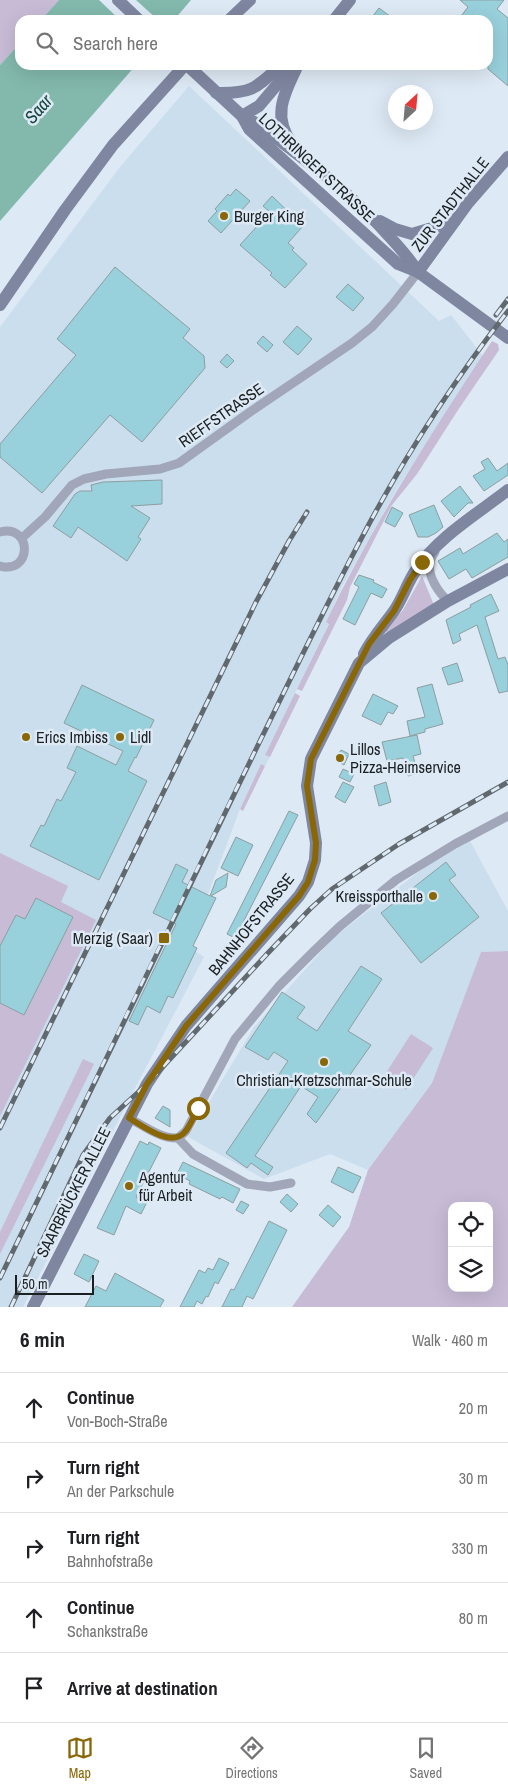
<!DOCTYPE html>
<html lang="en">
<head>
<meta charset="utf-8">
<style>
	body { margin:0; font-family:"Archivo Narrow",sans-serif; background:#f6f6f6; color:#202124 }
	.controls { position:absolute; right:15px; bottom:15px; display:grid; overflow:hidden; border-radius:10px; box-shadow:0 5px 20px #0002 }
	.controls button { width:45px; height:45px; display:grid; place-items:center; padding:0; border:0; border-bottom:1px solid #e0e0e0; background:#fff; color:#202124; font:25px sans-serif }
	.compass { position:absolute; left:388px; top:85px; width:45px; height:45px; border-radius:50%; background:#fff; box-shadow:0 5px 20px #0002; rotate:26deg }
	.scale { position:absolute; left:15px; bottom:12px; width:79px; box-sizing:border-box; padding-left:5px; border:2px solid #1b2023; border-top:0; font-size:14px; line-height:18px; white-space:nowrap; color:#1b2023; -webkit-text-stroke:4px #dde9f4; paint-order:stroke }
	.stop { position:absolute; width:15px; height:15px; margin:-11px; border:4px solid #8a6706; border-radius:50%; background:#fff }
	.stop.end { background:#8a6706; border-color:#fff; box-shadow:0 1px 5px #0008 }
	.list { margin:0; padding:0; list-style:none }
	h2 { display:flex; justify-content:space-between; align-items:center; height:65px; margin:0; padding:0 20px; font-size:21px }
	h2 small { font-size:16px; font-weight:400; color:#757577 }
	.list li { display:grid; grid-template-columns:32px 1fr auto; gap:15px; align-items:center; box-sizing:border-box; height:70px; padding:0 20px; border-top:1px solid #e0e0e0 }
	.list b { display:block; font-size:19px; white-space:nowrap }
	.list p { margin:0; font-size:16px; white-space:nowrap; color:#757577 }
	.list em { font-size:16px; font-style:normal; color:#757577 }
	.icon { flex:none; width:28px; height:28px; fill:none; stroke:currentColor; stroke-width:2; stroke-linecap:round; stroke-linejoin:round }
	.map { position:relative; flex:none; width:508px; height:1307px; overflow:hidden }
	.search { position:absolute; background:#fff; box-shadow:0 5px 20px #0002; left:15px; right:15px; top:15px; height:55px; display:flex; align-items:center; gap:12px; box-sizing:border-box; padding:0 18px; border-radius:15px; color:#757577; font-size:19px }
	.sheet { height:415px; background:#fff }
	nav { display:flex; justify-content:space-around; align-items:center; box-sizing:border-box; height:70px; border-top:1px solid #e0e0e0; background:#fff; font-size:14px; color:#757577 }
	nav a { display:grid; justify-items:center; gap:2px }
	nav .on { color:#8a6706 }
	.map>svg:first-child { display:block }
	.built { fill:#cbdeee }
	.green { fill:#c7bbd6; fill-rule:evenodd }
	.water { fill:#83b9ad }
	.pier { fill:#dde9f4 }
	.building { fill:#98d0db; stroke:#8d9ea1 }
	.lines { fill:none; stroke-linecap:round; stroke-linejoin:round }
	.street { stroke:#a1a6b8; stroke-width:9 }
	.secondary { stroke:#7f86a0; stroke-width:12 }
	.rail-casing { stroke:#61696f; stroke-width:5 }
	.rail { stroke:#dde9f4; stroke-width:3; stroke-dasharray:9; stroke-linecap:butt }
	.route { stroke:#8a6706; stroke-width:6 }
	.poi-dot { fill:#8a6706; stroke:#dde9f4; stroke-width:2 }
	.labels { text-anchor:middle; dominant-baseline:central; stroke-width:5; stroke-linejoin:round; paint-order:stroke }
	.street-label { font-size:16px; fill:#1b2023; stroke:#dde9f4 }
	.poi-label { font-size:16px; fill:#1b2023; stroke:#dde9f4; text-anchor:start }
	.water-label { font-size:18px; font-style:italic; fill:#15453c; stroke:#dde9f4 }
</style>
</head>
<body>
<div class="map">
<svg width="508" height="1307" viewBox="0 0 508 1307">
	<rect width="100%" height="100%" fill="#dde9f4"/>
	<!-- built -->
	<g class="built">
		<polygon points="189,86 439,321 451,315 483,356 397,489 343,585 326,622 329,623 265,755 270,757 265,766 261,764 240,809 196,926 179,940 204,957 132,1094 23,1307 0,1307 0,327 120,167"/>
		<polygon points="470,841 508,911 508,951 481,952 432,1083 368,1170 330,1154 264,1179 188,1137 254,1027 334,937 429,864"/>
	</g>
	<!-- green -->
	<g class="green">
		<polygon points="0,0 59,0 41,20 20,20 20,43 0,65"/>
		<path d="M492,341L498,344L499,350L458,410L417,474L392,505L350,587L347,600L302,691L297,689L329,624L326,622C373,524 432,432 492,341Z"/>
		<polygon points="422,576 434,605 389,634 385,631 403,610"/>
		<polygon points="295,693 300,696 270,757 265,755"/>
		<polygon points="261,764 265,766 243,811 240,809"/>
		<polygon points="0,853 68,886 61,902 96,920 0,1116"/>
		<path d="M508,951V1307H292L349,1227L368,1170L432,1083L481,952ZM452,1206H489V1288H452Z"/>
		<polygon points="411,1034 433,1048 406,1090 384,1076"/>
		<polygon points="83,1059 94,1064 0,1254 0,1232"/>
	</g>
	<!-- water -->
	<g class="water">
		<polygon points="59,0 191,0 174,20 41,20"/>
		<polygon points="20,43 20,65 136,65 0,221 0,65"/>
	</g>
	<!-- pier -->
	<polygon class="pier" points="99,0 136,0 158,20 120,20"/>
	<!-- building -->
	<g class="building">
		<polygon points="460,0 504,0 497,9 508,18 508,86 488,69 488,20 458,20 468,7"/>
		<polygon points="379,8 395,20 378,20 373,16"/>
		<polygon points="236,189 250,201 221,233 208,221 217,211 215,209 228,194 230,196"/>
		<polygon points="272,196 303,226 288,243 294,248 292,250 307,264 285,288 270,275 272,273 240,245 270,212 263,206"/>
		<polygon points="115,267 190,329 183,338 204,356 205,368 142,442 110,415 42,493 0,457 0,444 76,355 57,339"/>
		<polygon points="348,284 364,298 353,311 336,297"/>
		<polygon points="297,326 312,339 298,355 283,342"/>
		<polygon points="263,336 273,345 267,352 257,343"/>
		<polygon points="227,354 234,361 227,368 220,362"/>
		<polygon points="488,458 497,471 508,463 508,475 484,491 473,476 485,469 481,462"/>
		<polygon points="162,480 162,504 131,506 150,518 138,537 141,539 127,561 78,527 71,538 53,526 75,494 80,491 92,491 91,485 103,482"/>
		<polygon points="460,486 473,503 468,503 454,517 441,501"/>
		<polygon points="434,505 443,527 436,533 428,537 418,537 409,515"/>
		<polygon points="392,507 403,513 395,527 385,522"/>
		<polygon points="497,533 504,542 508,539 508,557 472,578 466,569 449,579 438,561 460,548 463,554"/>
		<polygon points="359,575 374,580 373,582 387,589 382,598 371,593 355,625 343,619 359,587 354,584"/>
		<polygon points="491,594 499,611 485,617 498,659 505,657 508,665 508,691 499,693 477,625 459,634 461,640 453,644 446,620 471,607 470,605"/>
		<polygon points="457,663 463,681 448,685 442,668"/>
		<polygon points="432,684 443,724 425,729 425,732 410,736 407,721 425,717 417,688"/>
		<polygon points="82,685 154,720 136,758 135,757 128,771 147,781 99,880 30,846 41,825 44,826 57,799 61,801 76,772 67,768 77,746 116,765 123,751 64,723"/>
		<polygon points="373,694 398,706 393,714 388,712 381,725 362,716"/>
		<polygon points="417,735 421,754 413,756 418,773 408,776 403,758 387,761 382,742"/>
		<polygon points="341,750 349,754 344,765 335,760"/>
		<polygon points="343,769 354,774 350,782 339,777"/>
		<polygon points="343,782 354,787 345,803 335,797"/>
		<polygon points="386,782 391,802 379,806 374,786"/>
		<polygon points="289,811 298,815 235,938 227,934"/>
		<polygon points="236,837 253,845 238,876 221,868"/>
		<polygon points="446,862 456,875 449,880 479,917 421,963 381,913"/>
		<polygon points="176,864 188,870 182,882 210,896 216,880 228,873 226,887 211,896 216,898 193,946 197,948 173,998 168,996 160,1013 147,1006 138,1025 129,1021 176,924 153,913"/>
		<polygon points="36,898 73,917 24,1015 0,1003 0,946 16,915 25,919"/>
		<polygon points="361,966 382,979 348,1031 371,1045 316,1123 307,1114 318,1097 301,1086 255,1156 273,1167 268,1175 251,1163 247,1168 226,1153 288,1061 274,1052 268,1060 245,1047 282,992 305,1007 297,1018 317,1031"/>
		<polygon points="163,1106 170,1110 170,1127 155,1118"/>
		<polygon points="140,1141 148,1145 149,1142 161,1148 136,1197 147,1202 141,1214 126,1206 114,1235 97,1228"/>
		<polygon points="183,1162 240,1189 233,1203 222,1197 220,1199 189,1184 190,1181 177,1174"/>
		<polygon points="338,1167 361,1177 353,1193 331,1182"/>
		<polygon points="287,1194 298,1204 291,1212 280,1202"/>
		<polygon points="241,1201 249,1205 243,1214 236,1210"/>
		<polygon points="328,1205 341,1217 333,1227 319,1215"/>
		<polygon points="269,1221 287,1230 253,1299 247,1296 242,1307 222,1307 231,1289 234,1290"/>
		<polygon points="84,1254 99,1261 89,1282 74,1274"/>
		<polygon points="219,1258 229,1263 218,1284 215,1282 208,1297 206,1296 202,1304 197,1301 194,1307 180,1307 199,1270 205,1273 208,1268 213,1270"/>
		<polygon points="115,1273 164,1300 160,1307 85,1307 96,1286 106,1291"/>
	</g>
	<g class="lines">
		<!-- street -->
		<g class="street">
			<path d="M0,532C33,524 32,575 0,566"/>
			<polyline points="22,538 45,517 72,485 84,479 106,474 160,469 179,463 250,412 352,343 372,327 393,304 418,272"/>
			<path d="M435,552C433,555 430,559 430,563C427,576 439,593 448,601"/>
			<path d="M129,1118C144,1126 161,1139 178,1138L193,1154L247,1184L270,1187L291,1183"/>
			<polyline points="178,1138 186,1131 235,1039 279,986 314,951 339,927 396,880 455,844 508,816"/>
		</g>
		<!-- secondary -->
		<g class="secondary">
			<polyline points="118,0 139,20"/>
			<polyline points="229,20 250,0"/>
			<polyline points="334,20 350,0"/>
			<path d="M187,65L242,116L256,123C299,155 342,186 379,225C393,241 407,254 418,272"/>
			<path d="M216,93C252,94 256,88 281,65"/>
			<polyline points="242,116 249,129 398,264 418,272 508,338"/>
			<polyline points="242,116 259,106 291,68"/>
			<path d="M293,145C271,117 284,94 298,65"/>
			<polyline points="380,221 395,229 412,234 455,221"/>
			<polyline points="418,272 468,203 508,157"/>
			<polyline points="0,305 65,210 113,145 185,65"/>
			<path d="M364,654C372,638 384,625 394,611C403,598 407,583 416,570C438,537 477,514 508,490"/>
			<polyline points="33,1307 147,1084 186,1026 299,896 308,882 315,860 316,843 307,786 311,759 359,663 389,638 448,601 508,569"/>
		</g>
		<!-- rail casing -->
		<g class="rail-casing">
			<g id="rail">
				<polyline points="496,315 508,299"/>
				<polyline points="0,1128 256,602 289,541 307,512"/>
				<path d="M0,1278C86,1100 171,921 259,743C297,666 334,588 375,513C414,442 459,374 508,311"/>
				<polyline points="11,1307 83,1155 110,1118 147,1084 267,954 311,908 332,889 399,844 508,782"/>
			</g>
		</g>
		<!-- rail -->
		<use href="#rail" class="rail"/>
	</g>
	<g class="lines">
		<!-- route -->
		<path class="route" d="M198,1108C194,1116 190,1127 184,1133C170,1147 143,1126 129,1118L147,1084L186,1026L299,896L308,882L315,860L316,843L307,786L311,759L369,644L394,611L410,580L422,562"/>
	</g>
	<!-- markers -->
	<g class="poi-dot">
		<circle cx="224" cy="216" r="5"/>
		<circle cx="26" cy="737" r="5"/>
		<circle cx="120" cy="737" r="5"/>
		<circle cx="340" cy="758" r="5"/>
		<circle cx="433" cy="896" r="5"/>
		<rect x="158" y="932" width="12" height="12" rx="2.5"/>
		<circle cx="324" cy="1062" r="5"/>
		<circle cx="129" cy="1186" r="5"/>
	</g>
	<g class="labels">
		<!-- street labels -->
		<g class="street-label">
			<text transform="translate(317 167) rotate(43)">LOTHRINGER STRASSE</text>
			<text transform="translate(450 204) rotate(-52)">ZUR STADTHALLE</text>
			<text transform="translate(221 415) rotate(-35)">RIEFFSTRASSE</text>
			<text transform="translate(251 924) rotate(-51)">BAHNHOFSTRASSE</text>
			<text transform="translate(73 1192) rotate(-63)">SAARBRÜCKER ALLEE</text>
		</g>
		<!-- poi labels -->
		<g class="poi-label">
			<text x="234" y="216">Burger King</text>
			<text x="36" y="737">Erics Imbiss</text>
			<text x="130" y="737">Lidl</text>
			<text x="350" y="749">Lillos<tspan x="350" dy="18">Pizza-Heimservice</tspan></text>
			<text x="423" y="896" text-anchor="end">Kreissporthalle</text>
			<text x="153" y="938" text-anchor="end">Merzig (Saar)</text>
			<text x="324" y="1080" text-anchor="middle">Christian-Kretzschmar-Schule</text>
			<text x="139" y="1177">Agentur<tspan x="139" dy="18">für Arbeit</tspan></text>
		</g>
		<!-- water labels -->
		<g class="water-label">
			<text transform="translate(38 109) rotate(-49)">Saar</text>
		</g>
	</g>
</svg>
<div class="controls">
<button><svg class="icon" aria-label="locate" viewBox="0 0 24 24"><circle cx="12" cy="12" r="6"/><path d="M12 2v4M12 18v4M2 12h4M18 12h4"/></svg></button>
<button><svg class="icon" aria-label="layers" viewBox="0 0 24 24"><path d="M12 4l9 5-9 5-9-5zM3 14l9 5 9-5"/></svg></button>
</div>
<svg class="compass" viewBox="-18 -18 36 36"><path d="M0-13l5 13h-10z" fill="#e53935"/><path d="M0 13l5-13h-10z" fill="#757577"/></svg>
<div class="scale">50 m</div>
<div class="stop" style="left:198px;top:1108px"></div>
<div class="stop end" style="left:422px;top:562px"></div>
<div class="search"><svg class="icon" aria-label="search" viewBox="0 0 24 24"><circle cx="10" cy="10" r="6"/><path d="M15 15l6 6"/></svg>Search here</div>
</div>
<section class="sheet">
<h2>6 min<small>Walk · 460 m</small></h2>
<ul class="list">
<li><svg class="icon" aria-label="ahead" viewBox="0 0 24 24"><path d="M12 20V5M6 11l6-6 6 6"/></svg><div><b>Continue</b><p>Von-Boch-Straße</p></div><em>20 m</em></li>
<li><svg class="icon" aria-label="right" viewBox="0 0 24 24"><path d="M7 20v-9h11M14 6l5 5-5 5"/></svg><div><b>Turn right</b><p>An der Parkschule</p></div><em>30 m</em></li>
<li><svg class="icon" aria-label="right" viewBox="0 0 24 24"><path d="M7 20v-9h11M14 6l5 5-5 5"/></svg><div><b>Turn right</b><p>Bahnhofstraße</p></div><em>330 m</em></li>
<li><svg class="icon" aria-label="ahead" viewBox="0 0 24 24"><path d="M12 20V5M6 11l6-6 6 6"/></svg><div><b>Continue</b><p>Schankstraße</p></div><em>80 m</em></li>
<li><svg class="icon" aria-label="arrive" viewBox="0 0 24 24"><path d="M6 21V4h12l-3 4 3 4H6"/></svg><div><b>Arrive at destination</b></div></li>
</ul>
</section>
<nav>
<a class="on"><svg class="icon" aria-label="map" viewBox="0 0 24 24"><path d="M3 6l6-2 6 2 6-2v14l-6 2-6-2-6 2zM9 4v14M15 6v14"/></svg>Map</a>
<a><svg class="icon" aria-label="directions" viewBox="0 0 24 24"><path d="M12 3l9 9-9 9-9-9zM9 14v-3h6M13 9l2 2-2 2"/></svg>Directions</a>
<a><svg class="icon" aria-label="saved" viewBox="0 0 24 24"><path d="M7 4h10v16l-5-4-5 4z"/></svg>Saved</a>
</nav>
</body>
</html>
